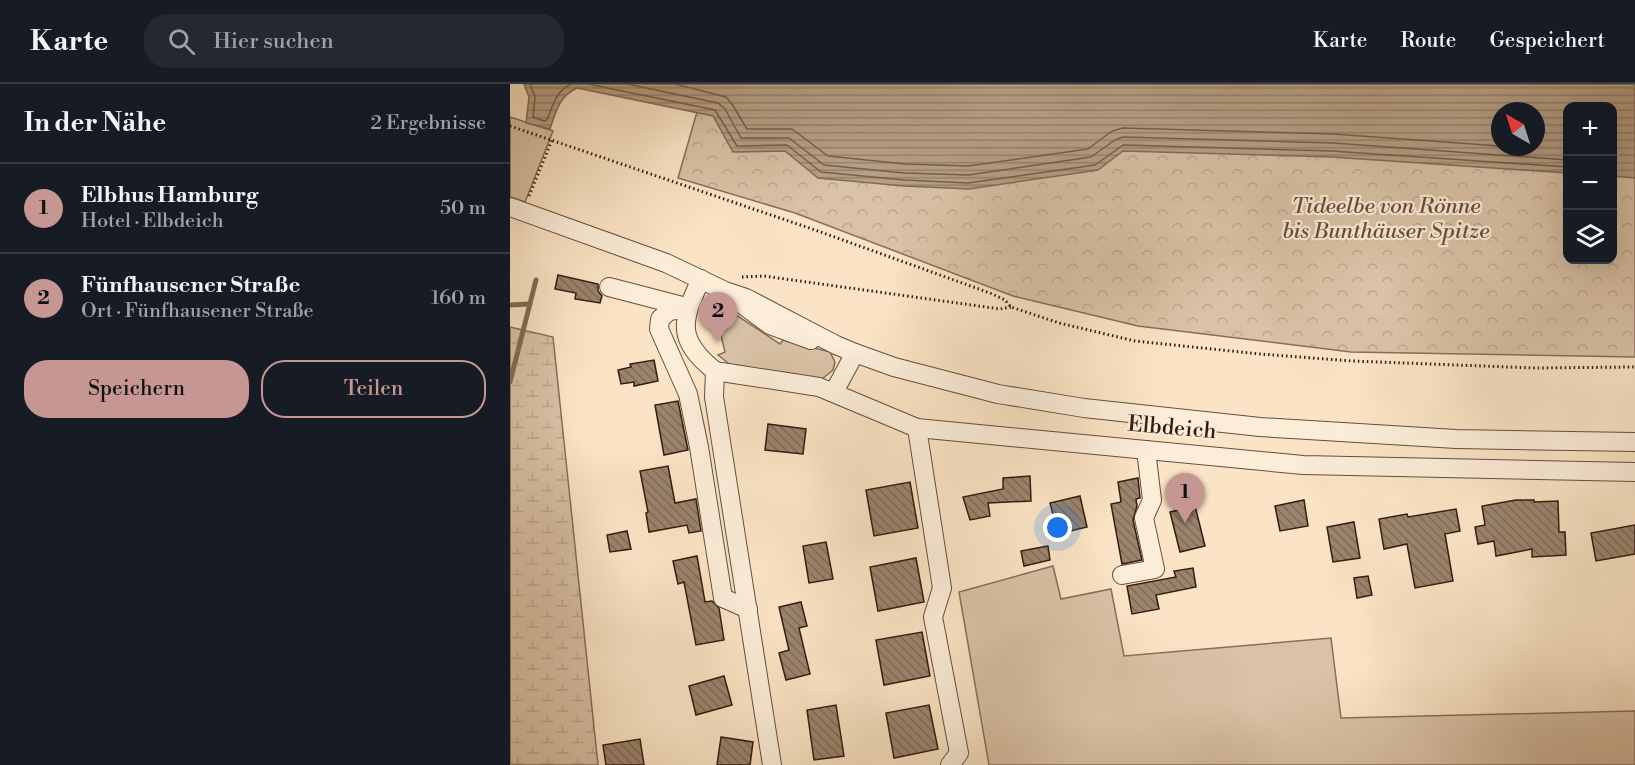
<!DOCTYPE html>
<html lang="de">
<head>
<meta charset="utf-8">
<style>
	body { margin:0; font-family:"Libre Bodoni",serif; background:#242831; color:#f1f3f6 }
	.controls { position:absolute; right:18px; top:18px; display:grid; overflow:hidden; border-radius:12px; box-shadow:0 6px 24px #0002 }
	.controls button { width:54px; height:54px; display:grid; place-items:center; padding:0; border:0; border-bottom:2px solid #363941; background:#171b24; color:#f1f3f6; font:30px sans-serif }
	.compass { position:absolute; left:981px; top:18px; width:54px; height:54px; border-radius:50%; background:#171b24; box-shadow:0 6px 24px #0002; rotate:321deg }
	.you { position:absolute; left:548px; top:444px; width:21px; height:21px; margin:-15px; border:4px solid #fff; border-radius:50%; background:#1a73e8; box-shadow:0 0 0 9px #1a73e833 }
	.badge { display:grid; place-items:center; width:39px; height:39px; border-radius:50%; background:#c59692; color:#111; font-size:20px; font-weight:700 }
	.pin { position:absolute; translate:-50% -50px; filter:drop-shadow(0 2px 3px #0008) }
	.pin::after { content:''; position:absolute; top:32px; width:21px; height:18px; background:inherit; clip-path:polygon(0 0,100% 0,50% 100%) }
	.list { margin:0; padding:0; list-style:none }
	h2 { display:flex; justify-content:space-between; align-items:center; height:78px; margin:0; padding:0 24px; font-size:26px }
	h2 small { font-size:20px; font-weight:400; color:#9ea1a6 }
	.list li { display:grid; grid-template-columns:39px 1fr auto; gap:18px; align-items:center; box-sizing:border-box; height:90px; padding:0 24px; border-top:2px solid #363941 }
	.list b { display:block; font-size:22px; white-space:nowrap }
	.list p { margin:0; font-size:20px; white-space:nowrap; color:#9ea1a6 }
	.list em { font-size:20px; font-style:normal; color:#9ea1a6 }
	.actions { display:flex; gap:12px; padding:18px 24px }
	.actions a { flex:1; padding:14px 0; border:2px solid #c59692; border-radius:24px; text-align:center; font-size:21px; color:#c59692 }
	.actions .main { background:#c59692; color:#111 }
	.icon { flex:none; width:33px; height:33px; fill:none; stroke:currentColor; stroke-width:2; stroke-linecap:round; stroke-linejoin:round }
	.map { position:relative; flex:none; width:1125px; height:681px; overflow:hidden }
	header { display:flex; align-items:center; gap:36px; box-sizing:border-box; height:84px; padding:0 30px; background:#171b24; border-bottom:2px solid #363941 }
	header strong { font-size:28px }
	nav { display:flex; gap:33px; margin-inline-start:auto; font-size:21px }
	.search { width:420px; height:54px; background:#242831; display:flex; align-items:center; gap:15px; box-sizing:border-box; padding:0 21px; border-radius:24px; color:#9ea1a6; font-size:22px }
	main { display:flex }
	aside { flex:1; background:#171b24 }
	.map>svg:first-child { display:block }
	.green { fill:#d9c2a6; stroke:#876e5a; stroke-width:1.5 }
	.forest { fill:url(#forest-crowns); stroke:#876e5a; stroke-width:1.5; fill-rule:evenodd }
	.wetland { fill:url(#wetland-marsh); stroke:#876e5a; stroke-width:1.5 }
	.water { fill:url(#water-rules); stroke:#836b57; stroke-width:1.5; fill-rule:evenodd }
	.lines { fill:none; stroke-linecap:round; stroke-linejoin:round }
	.shore { stroke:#765e4a; stroke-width:1.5 }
	.stream { stroke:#836b57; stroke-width:5 }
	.building { fill:url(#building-back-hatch); stroke:#351b0e; stroke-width:1.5 }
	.minor-casing { stroke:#664d3c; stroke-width:20 }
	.path { stroke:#351b0e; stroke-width:3; stroke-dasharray:1.5 3; stroke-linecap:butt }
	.minor { stroke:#fcedd9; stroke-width:18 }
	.labels { text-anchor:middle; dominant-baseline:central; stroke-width:4.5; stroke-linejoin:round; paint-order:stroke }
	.park-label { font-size:22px; font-style:italic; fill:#664d3c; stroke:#fcedd9 }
	.street-label { font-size:22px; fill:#351b0e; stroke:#fcedd9 }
</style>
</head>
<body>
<header>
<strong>Karte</strong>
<div class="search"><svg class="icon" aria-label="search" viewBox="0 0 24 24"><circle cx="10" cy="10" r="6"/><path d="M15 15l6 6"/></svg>Hier suchen</div>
<nav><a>Karte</a><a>Route</a><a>Gespeichert</a></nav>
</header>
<main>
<aside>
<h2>In der Nähe<small>2 Ergebnisse</small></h2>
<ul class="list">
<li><span class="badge">1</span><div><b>Elbhus Hamburg</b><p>Hotel · Elbdeich</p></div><em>50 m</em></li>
<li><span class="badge">2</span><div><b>Fünfhausener Straße</b><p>Ort · Fünfhausener Straße</p></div><em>160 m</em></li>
</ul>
<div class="actions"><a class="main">Speichern</a><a>Teilen</a></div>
</aside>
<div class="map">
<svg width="1125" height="681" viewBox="0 0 1125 681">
	<defs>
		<pattern id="forest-crowns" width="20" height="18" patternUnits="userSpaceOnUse" patternTransform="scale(1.5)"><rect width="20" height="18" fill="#d9c2a6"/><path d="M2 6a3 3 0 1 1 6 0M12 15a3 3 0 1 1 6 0" fill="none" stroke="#bba68e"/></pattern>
		<pattern id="wetland-marsh" width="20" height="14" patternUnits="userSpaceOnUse" patternTransform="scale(1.5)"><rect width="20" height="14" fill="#d9c2a6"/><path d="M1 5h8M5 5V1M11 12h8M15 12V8" fill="none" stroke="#bba68e"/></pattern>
		<pattern id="water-rules" width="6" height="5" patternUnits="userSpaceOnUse" patternTransform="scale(1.5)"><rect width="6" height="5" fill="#b7a087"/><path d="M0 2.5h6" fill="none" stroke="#96826d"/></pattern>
		<pattern id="building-back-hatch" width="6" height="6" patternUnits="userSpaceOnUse" patternTransform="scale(1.5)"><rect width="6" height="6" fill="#9b846d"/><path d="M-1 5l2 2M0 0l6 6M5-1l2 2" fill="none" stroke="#7f6b58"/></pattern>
	</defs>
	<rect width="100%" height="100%" fill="#fae4c5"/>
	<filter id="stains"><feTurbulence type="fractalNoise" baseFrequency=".00333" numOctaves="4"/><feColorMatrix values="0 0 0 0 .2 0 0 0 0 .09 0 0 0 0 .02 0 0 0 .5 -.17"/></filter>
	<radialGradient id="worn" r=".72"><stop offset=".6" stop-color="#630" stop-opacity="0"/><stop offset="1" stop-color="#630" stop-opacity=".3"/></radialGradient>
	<!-- green -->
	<g class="green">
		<polygon points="0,33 43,47 15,118 0,113"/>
		<polygon points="198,222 214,223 270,260 273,256 320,268 325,278 323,286 312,295 223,283 208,271 215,268 206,231 192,231"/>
		<polygon points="543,482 551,515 601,505 614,572 821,554 831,634 1125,627 1125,681 479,681 449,508"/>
	</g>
	<!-- forest -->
	<path class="forest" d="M195,0H1125V273L841,268L628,242L503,212L285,129L168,94ZM1058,22H1102V176H1058ZM990,27H1026V63H990Z"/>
	<!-- wetland -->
	<polygon class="wetland" points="0,243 43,253 88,681 0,681"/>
	<!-- water -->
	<path class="water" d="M14,0H1125V94L1103,92L1102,22H1058L1057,89L822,73L613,67L588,86L459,105L394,102L308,94L275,67L223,68L203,32L67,4C49,12 46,28 40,45L16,39L19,13ZM990,27H1026V63H990Z"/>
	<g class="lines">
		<!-- shore -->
		<g class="shore">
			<path d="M20,0L25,13L23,33L34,37L37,36C43,21 46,7 61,0"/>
			<polyline points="78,0 205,26 227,62 277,61 311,88 394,96 458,99 585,81 613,61 822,67 1058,83"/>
			<polyline points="117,0 208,19 215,25 231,54 279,54 314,81 394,89 458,91 581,73 605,56 613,53 823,59 1058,76"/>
			<polyline points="165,0 216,13 222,20 237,45 282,45 318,72 395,80 458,82 578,65 602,47 613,44 823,50 990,62"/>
		</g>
		<!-- stream -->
		<g class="stream">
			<polyline points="0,221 20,220"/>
			<polyline points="0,298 26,196"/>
		</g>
	</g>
	<!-- building -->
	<g class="building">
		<polygon points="48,191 88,200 88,207 92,212 90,219 65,215 66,209 45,205"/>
		<polygon points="144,276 148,297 124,302 124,298 111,300 108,286 121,283 120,280"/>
		<polygon points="168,317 178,366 154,371 145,321"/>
		<polygon points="258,340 296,345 293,370 255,366"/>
		<polygon points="158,382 165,419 186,415 191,447 179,449 177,441 139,448 136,429 138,428 130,387"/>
		<polygon points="520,392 521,417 478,419 480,432 460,436 453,413 493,405 493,394"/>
		<polygon points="628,394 630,414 626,415 627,422 623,436 632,476 612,480 601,420 611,418 608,398"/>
		<polygon points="400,398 408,444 364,452 356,406"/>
		<polygon points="570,412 577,443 548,450 540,419"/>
		<polygon points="794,416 798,442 770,447 765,422"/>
		<polygon points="1006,416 1024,416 1024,418 1048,417 1049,448 1055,448 1056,471 1022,473 1022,465 986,472 984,457 968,460 965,443 975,441 972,422"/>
		<polygon points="685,422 695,462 670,468 660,428"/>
		<polygon points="946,425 950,447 935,450 943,497 905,504 897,460 874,465 869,435 897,430 898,433"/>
		<polygon points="844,438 850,474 823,478 817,443"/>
		<polygon points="1125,441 1125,470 1086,477 1081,449"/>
		<polygon points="117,447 121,465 100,468 97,451"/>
		<polygon points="316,458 323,495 299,499 293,462"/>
		<polygon points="538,462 540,476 514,482 511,467"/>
		<polygon points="187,472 195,518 202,517 209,524 214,556 186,561 174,498 168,500 163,477"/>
		<polygon points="406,474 414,518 368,527 360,483"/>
		<polygon points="683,484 686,503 646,511 649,525 622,530 617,502 666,493 664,487"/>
		<polygon points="858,492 862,511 847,514 844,494"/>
		<polygon points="291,518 297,542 289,544 300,590 276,596 269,569 279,566 269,523"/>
		<polygon points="412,548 420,592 374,601 366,556"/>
		<polygon points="214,592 222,621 186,631 179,602"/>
		<polygon points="326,621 334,672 304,676 297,626"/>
		<polygon points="419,621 428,665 384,674 376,629"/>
		<polygon points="211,653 243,658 240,681 207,681"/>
		<polygon points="130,655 134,681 96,681 93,661"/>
	</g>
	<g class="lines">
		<!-- minor casing -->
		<g class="minor-casing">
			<g id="minor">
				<polyline points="0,123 156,179 215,207 236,214 326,261 345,269 384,283 488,310 574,324 750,343 946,355 1125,358"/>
				<path d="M191,195C172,236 165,255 205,287"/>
				<polyline points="99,203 176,223"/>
				<polyline points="233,221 260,241 301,256"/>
				<polyline points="178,224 159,227 150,235 149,245 178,310 189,363 213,514 238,525"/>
				<polyline points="205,287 309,303 407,344 793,381 1125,388"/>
				<polyline points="205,287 204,313 262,681"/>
				<polyline points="324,308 345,269"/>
				<polyline points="407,344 432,504 423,533 449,669 440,681"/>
				<polyline points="612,491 645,485 634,434 642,416 636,366"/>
			</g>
		</g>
		<!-- path -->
		<g class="path">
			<polyline points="0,42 305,146 480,209 495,216 501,223 549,239 625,257 750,270 842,277 1025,284 1125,283"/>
			<polyline points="19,112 42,56"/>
			<polyline points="232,193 254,192 490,225 501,223"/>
		</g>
		<!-- minor -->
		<use href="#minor" class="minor"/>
	</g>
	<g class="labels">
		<!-- park labels -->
		<g class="park-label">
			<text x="876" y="122">Tideelbe von Rönne<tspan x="876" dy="25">bis Bunthäuser Spitze</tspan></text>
		</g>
		<!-- street labels -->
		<g class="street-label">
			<text transform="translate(662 344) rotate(5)">Elbdeich</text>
		</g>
	</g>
	<rect width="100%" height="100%" filter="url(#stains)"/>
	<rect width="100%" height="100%" fill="url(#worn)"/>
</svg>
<div class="controls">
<button>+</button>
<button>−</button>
<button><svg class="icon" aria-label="layers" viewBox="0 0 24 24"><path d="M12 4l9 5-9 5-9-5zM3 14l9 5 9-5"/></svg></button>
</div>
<svg class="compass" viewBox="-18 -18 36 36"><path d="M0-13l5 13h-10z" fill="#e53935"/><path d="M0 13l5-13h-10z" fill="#9ea1a6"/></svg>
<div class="you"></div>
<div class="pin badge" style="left:675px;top:439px">1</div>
<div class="pin badge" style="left:208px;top:258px">2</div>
</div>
</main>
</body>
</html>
